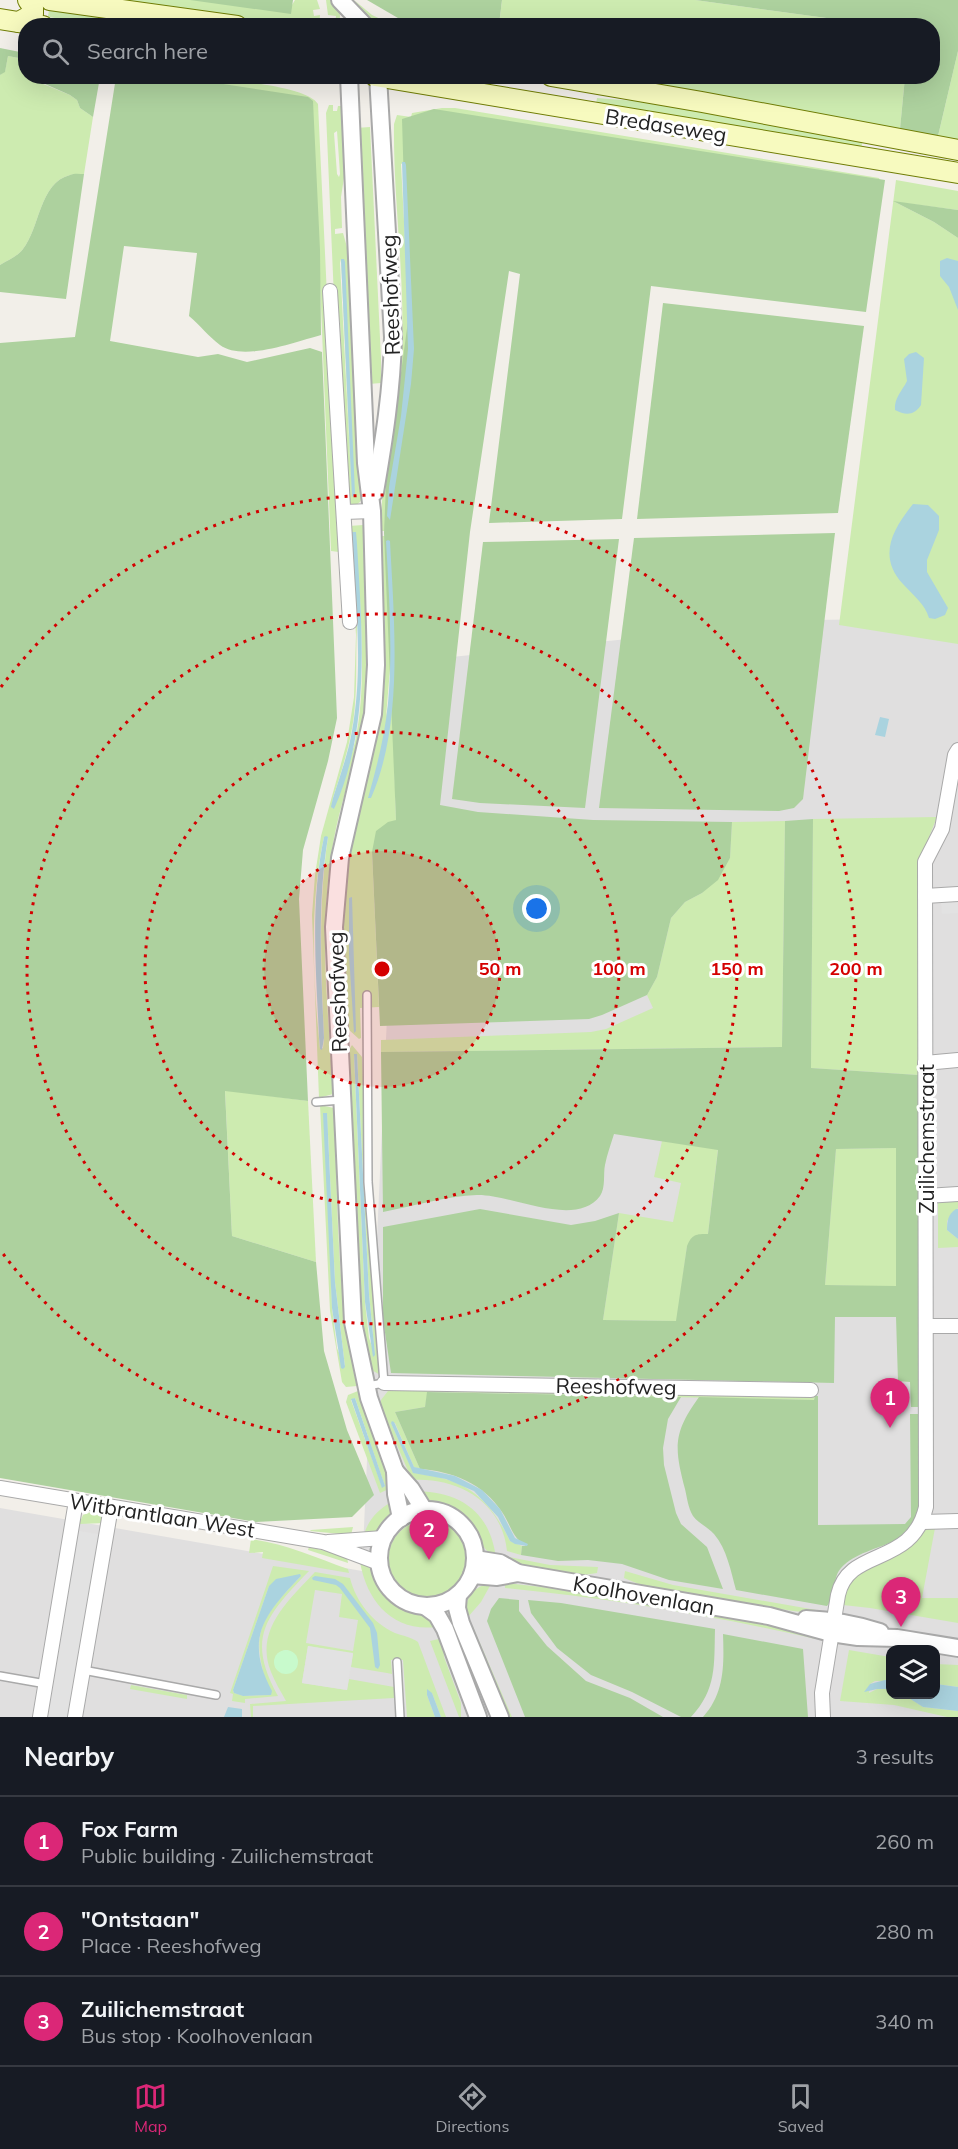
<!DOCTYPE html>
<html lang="en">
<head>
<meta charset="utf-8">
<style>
	body { margin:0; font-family:Mulish,sans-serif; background:#20242c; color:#f1f3f6 }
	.controls { position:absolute; right:18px; bottom:18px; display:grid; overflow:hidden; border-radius:12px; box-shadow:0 6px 24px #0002 }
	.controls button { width:54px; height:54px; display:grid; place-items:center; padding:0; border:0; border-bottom:2px solid #363941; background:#171b24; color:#f1f3f6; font:30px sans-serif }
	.you { position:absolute; left:537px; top:909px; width:21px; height:21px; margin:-15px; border:4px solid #fff; border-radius:50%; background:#1a73e8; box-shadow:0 0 0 9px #1a73e833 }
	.badge { display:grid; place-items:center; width:39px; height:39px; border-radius:50%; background:#db2777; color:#fff; font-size:20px; font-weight:700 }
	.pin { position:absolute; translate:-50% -50px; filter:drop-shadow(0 2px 3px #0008) }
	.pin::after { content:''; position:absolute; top:32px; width:21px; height:18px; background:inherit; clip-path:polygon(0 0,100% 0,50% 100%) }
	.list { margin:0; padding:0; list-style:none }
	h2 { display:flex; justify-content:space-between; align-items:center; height:78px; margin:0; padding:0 24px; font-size:26px }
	h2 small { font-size:20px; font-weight:400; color:#9ea1a6 }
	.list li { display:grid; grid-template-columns:39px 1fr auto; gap:18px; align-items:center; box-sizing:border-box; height:90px; padding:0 24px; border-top:2px solid #363941 }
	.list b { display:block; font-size:22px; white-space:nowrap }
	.list p { margin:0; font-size:20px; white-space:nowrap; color:#9ea1a6 }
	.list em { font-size:20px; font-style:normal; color:#9ea1a6 }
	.icon { flex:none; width:33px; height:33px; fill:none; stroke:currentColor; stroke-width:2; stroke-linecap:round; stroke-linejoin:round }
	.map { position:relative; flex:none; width:958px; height:1717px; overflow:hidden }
	.search { position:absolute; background:#171b24; box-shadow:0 6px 24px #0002; left:18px; right:18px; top:18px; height:66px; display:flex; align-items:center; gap:15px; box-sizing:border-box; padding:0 21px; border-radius:24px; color:#9ea1a6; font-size:22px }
	.sheet { height:348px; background:#171b24 }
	nav { display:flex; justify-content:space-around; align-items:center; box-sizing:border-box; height:84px; border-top:2px solid #363941; background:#171b24; font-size:16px; color:#9ea1a6 }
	nav a { display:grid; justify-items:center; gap:3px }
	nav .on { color:#db2777 }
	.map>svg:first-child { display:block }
	.residential { fill:#e0dfdf; fill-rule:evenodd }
	.grass { fill:#cdebb0; fill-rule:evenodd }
	.forest { fill:#add19e; fill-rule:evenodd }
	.park { fill:#c8facc }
	.parking { fill:#e2e2e2 }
	.water { fill:#aad3df }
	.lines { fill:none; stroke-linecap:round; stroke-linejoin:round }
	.service-casing { stroke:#a9a9a9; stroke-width:10 }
	.minor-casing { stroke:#a9a9a9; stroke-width:16 }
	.tertiary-casing { stroke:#a9a9a9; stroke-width:20 }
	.secondary-casing { stroke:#707d05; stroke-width:22 }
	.service { stroke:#fff; stroke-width:7 }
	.minor { stroke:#fff; stroke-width:14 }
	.tertiary { stroke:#fff; stroke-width:16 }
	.secondary { stroke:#f7fabf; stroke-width:20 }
	.ring { fill:none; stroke:#d40000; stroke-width:3; stroke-dasharray:3 6 }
	.labels { text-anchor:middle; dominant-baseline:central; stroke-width:6; stroke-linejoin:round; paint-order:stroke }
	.street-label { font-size:21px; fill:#222; stroke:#fff }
	.centre { fill:#d40000; stroke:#fff; stroke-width:3 }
	.ring-label { font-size:18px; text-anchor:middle; font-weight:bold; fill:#d40000; stroke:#fff; stroke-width:6; stroke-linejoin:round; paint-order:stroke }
</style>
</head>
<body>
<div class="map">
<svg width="958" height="1717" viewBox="0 0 958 1717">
	<rect width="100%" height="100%" fill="#f2efe9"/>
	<!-- residential -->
	<path class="residential" d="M958,618V1717H0V1508L362,1571L403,662L812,620ZM890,1650H936V1694H890Z"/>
	<!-- grass -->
	<g class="grass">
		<polygon points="111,0 197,0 292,5 295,0 317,0 320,9 313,10 314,16 320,15 319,25 295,25"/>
		<path d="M326,0H330C338,8 344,14 337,25H327V23L335,24L336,16L328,15Z"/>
		<polygon points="354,0 372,15 393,25 376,25"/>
		<polygon points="502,0 695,0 878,25 499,26"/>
		<polygon points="49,9 184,25 102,25 48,17"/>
		<polygon points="958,51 958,139 938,136"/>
		<path d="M8,56L24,59L26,76L32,77L36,81L70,95L77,100L80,108L93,117L84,174C80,174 74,174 70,175C39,183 40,228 23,249C18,256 8,260 0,265V75L5,71Z"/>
		<path d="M175,77C200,77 306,83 318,104L339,552L331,551L320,282Z"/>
		<polygon points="610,77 905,77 900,129"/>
		<polygon points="597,98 675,104 863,140 861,148 596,104"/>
		<path d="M329,105H333V111H337L338,106H343L346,165L341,197L342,228L335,229V234L343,233L352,265L362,498L360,502L356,505L351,504L348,499L340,323L334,298L326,113ZM337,131L340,174L339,177L337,174L334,133ZM341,259L352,497L340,263Z"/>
		<path d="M442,108H455L879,178L882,185L405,162L401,164L409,316L391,531H381C380,469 399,410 402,349C405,274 393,199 394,124L397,115L411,117L412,113Z"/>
		<polygon points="370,127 381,359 381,383 369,384 356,128"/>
		<polygon points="896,180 958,191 958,210 895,202 934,222 958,238 958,644 839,625"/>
		<path d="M363,525C365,590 372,655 363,720C358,749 349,776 342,804C334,833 329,863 327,894C321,960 330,1028 333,1094L319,1098L312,915L315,875L321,836L347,742L354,697L356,635L349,526ZM360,598C362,645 365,695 355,742C349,764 341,786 334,808H332L333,798C343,767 353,736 355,704C358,669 354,633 360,598ZM324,837H328C318,904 321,970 324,1038L323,1048L320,1049C313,980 309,906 324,837Z"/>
		<polygon points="381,536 390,536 390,669 386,717 392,687 396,820 372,852 379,1007 360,1008 361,1038 359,1039 348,1029 344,950 344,896 349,855 375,748 384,694 385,635"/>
		<polygon points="937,817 919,862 918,1075 811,1068 813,819"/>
		<polygon points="785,821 782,1047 381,1052 381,1040 591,1032 606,1029 653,1008 647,995 657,977 671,918 685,902 702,893 730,858 732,822"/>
		<path d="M352,1045L362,1057L373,1290L382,1376L370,1369L360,1300L349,1050ZM357,1054L369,1294L375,1355L369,1338L365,1302L354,1055Z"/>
		<polygon points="225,1090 308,1101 316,1262 232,1236"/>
		<path d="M320,1105L334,1108C338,1199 336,1297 357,1386L346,1387L342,1382L330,1311ZM327,1113L335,1282L345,1367L337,1348L332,1308Z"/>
		<polygon points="662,1141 718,1149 708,1234 687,1246 677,1321 603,1320 619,1213 673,1222 681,1183 654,1177"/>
		<polygon points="896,1148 896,1287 825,1285 836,1149"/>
		<polygon points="947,1199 958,1199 958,1208 947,1221 947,1230 958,1239 958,1247 938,1248 938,1203"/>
		<path d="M412,1386L815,1396L814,1400H810L428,1392L425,1407L395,1412L420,1469L414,1467L395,1423H391L413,1472C423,1475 435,1476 445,1479C478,1488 496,1512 510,1541L522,1546L521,1555L507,1551C502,1502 458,1477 412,1480L381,1408V1400L388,1391Z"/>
		<path d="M358,1391L391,1488L380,1493L346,1402L348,1395ZM355,1398L385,1486L382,1487L351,1400Z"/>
		<path d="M418,1491C462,1493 490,1512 496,1558C479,1548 477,1530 463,1518C448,1505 432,1506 418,1491Z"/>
		<path d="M391,1502C393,1524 388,1525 368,1535L364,1534C369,1519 378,1510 391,1502Z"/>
		<polygon points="91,1512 101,1515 104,1523 79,1524 83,1515"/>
		<circle cx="428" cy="1560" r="40"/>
		<polygon points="353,1527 351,1535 310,1531 311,1530"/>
		<polygon points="928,1528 935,1528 922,1598 958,1598 958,1623 870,1608 843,1605 847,1584 855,1573 912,1543"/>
		<path d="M251,1539C284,1543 317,1558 348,1569L349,1573L262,1558L263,1552L249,1553Z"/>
		<polygon points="309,1547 347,1556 348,1563 308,1550"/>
		<polygon points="509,1557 550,1565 598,1567 597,1573 577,1576 508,1562"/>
		<path d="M360,1562C377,1568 379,1589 392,1601C405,1613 427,1611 436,1627C393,1632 367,1602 360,1562Z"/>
		<path d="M273,1566L309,1571C267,1615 245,1637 278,1696L245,1699V1703L232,1701L233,1694L230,1693ZM301,1576C257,1622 250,1633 270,1695L244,1696L234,1693L233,1690L269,1586Z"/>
		<polygon points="625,1571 673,1585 822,1611 812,1613 793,1611 646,1587 624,1578"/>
		<path d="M315,1572L350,1578C356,1602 373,1623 395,1633C403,1636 411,1637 418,1642L446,1717H441L432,1693L427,1695L435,1717H407L403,1660H391L392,1674L387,1673L351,1667L353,1654L308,1646L302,1683L347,1690L349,1679L394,1687V1698L253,1706V1717H251L250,1704L286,1701C281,1692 275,1682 271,1672C254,1630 289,1600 315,1572ZM315,1590L342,1594L339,1617L358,1620L353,1651L306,1643ZM285,1650H288L296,1668C288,1675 282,1675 275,1667L277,1654Z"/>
		<path d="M490,1583L491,1584L481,1602L468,1617C463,1598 472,1588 490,1583Z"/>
		<path d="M505,1583L542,1587L791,1628L817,1638L816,1639C714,1616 609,1598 505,1588Z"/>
		<polygon points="473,1627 512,1717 507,1717 468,1629"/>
		<polygon points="443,1638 444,1657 461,1703 461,1717 459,1717 430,1641"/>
		<polygon points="849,1650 890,1657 890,1681 875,1681 870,1684 869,1693 877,1689 890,1688 890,1694 905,1695 923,1707 958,1711 958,1717 947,1717 894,1705 840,1701"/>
		<polygon points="936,1664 958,1665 958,1687 936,1684"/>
		<polygon points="131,1685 187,1695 187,1699 130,1689"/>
	</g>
	<!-- forest -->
	<g class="forest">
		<polygon points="190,0 293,0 291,14"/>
		<polygon points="367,0 502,0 499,25 410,25"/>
		<polygon points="695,0 958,0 958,51 938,136 900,129 905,77 932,76 932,26 878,25"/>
		<polygon points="0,48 25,53 25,64 24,59 8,56 5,72 0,75"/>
		<polygon points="32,77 100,77 93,117 80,108 77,100 70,95 36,80"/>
		<path d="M116,77H177L308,97L313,101L320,250L321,335C295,342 243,362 220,345C209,337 200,325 189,316L197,253L124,246L110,341L198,357L218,354L247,362L310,348L322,352L337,718L328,761L303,850L299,899L308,1101L225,1091L232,1236L316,1262L324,1351L347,1430L374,1495L352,1517L256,1522L0,1478V343L75,337Z"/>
		<polygon points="434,109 885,180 866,312 651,286 622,519 489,523 520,274 509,271 470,532 440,805 478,812 593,820 732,822 730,858 718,880 702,893 685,902 671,918 657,977 647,995 602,1015 589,1019 380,1026 372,852 376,831 388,822 396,820 384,533 386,484 408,321 402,119"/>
		<path d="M84,174L66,299L0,292V265C8,260 18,256 23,249C40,228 39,183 70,175C74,173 80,174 84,174Z"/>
		<polygon points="893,201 958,210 958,238 934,222"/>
		<polygon points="663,303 864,326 838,513 637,519"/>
		<polygon points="835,533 803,799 794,808 779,811 599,808 634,538"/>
		<polygon points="619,539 585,808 480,803 452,799 483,542"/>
		<path d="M813,819L811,1068L918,1075L920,1407H911L910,1382L898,1381L896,1317H835L834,1383L391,1373L383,1319V1227L480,1209L571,1225L595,1221L619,1213L603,1320L676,1321L687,1246C692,1234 696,1234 708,1234L718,1150L614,1134C611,1144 607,1154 605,1165C603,1174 606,1187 600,1196C575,1229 511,1194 477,1195C446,1196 414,1206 383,1212L381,1052L782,1047L785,821ZM896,1148V1286L825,1285L836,1149Z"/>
		<path d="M427,1392L681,1397L668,1419L663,1448L664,1465L676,1513L681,1524L707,1547L723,1589L669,1580L622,1564L588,1560L558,1561L521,1555L522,1546H526C511,1536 512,1527 502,1512C484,1484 452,1471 420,1469L395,1412L425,1407Z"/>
		<path d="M815,1396H818V1525L905,1524L911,1517L910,1414H920C921,1439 926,1499 917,1519C913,1528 902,1536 894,1541C877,1549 855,1553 841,1568C832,1578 836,1596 827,1606L736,1590C731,1572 727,1549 714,1534C708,1527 699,1524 693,1516C688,1508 687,1497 685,1489C674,1447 673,1433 699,1397L814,1400Z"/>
		<polygon points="499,1598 519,1600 519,1611 547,1646 586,1681 630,1698 663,1717 525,1717 487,1621 491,1609"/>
		<path d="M528,1600L561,1603L715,1629C714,1665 717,1689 691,1717H681L632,1692L591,1675L557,1648L531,1613Z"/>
		<path d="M723,1634L803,1649L808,1717H703C725,1693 724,1664 723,1634Z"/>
	</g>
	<!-- park -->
	<circle class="park" cx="286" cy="1662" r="12"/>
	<!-- parking -->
	<g class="parking">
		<polygon points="958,899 958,913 942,914 941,900"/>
		<polygon points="74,1530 103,1535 73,1717 44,1717"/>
		<polygon points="308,1646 353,1653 347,1690 302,1683"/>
	</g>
	<!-- water -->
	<g class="water">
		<polygon points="402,162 405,162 406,165 414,349 411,384 390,520 387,516 389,487 401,416 408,349"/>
		<polygon points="947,258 958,261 958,310 949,287 940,276 940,261"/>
		<polygon points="341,259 344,259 345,262 355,494 352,497"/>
		<path d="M916,352L924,358L921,405C915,415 906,416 895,410C894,398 902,391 907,381L904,359L909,354Z"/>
		<path d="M913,504L928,505L939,516V530L927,560V572L948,608L945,615L935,619L929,618C925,604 913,595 903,584C877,556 893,529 913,504Z"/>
		<path d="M352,532H356L357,544C362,631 371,727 334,809L331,807L333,798C340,776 348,754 352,731C364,666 355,597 352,532Z"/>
		<path d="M388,540L390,541C394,621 404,723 371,798H368C377,766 385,735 388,703C393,649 389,595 386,541Z"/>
		<polygon points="880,717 889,719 885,737 875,735"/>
		<path d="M326,836L328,837C317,904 321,970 324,1038L322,1050L320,1049L319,1037C316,970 310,903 324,837Z"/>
		<polygon points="352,897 356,1031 354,1033 349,954 349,898"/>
		<polygon points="354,1054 357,1054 369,1294 375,1355 373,1357 365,1302"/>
		<polygon points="323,1113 327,1113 335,1282 345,1367 343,1369 341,1368 332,1308"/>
		<path d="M956,1209H958V1239L947,1230C947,1221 948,1214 956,1209Z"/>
		<polygon points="355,1398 385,1486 382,1488 351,1399"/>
		<polygon points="392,1421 394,1422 414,1467 455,1476 482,1490 500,1509 515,1538 528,1544 527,1546 515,1544 510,1541 498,1517 474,1491 446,1479 413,1473 391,1423"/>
		<path d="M300,1574L301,1576C264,1615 244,1638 272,1691L271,1695L243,1696L234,1693L233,1690L269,1586L276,1579Z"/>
		<polygon points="315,1576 335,1579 343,1584 373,1623 377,1633 380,1665 378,1669 375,1667 370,1628 340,1588 336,1585 313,1580 312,1578"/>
		<polygon points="885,1680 890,1681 890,1689 877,1689 864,1692 870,1684"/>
		<polygon points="936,1684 958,1687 958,1711 923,1707 904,1695 936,1694"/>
		<polygon points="427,1689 432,1693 441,1717 435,1717 427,1695"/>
		<polygon points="228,1707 242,1709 242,1717 224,1717"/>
	</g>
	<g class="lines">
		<!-- service casing -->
		<g class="service-casing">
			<g id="service">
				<polyline points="367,995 368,1182 384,1383 367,1386"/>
				<polyline points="316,1102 342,1100"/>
				<polyline points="397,1662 400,1717"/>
				<polyline points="83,1670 216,1695"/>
				<polyline points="0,1676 46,1684"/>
			</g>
		</g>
		<!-- minor casing -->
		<g class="minor-casing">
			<g id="minor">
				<polyline points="330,291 350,622"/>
				<polyline points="344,512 372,511"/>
				<polyline points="925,896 958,894"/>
				<polyline points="925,1063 958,1060"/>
				<polyline points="926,1196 958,1194"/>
				<polyline points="927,1326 958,1326"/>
				<polyline points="384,1383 811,1390"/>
				<polyline points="0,1488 323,1542 379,1563"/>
				<polyline points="923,1522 958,1521"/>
				<polyline points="328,1542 383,1538"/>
				<polyline points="40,1717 76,1501"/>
				<polyline points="75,1717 111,1507"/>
				<path d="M823,1717L822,1693L838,1595C849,1546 912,1568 926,1507L925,862L942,829L955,755L958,750"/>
			</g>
		</g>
		<!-- tertiary casing -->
		<g class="tertiary-casing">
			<g id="tertiary">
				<polyline points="340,0 365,26"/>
				<polyline points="349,76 366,463 372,511 376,665 373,714 340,858 334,927 353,1322 369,1398 395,1471 396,1494 401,1518"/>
				<path d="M375,492C384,440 392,389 393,337L378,76"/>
				<polyline points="395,1471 411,1489 424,1510"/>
				<circle cx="427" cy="1558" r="48"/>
				<polyline points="475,1559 500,1563 518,1573 769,1616 831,1633 858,1637 897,1638 958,1648"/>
				<polyline points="472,1575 497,1577 518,1573"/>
				<polyline points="458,1595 457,1608 461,1623 500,1717"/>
				<polyline points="426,1607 437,1615 445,1629 478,1717"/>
				<path d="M806,1619C832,1620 855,1624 880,1632"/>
			</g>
		</g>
		<!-- secondary casing -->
		<g class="secondary-casing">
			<g id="secondary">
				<polyline points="50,0 237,26"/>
				<polyline points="0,19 43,26"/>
				<polyline points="19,22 33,14 33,7 28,0"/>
				<polyline points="375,76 958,173"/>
				<polyline points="551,76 702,102 958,150"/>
			</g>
		</g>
		<!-- service -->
		<use href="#service" class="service"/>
		<!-- minor -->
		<use href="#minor" class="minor"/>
		<!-- tertiary -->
		<use href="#tertiary" class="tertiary"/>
		<!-- secondary -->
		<use href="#secondary" class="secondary"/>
	</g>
	<!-- distance rings -->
	<circle cx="382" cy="969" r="118" fill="#d40000" fill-opacity=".12"/>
	<g class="ring">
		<circle cx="382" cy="969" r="118"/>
		<circle cx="382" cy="969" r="237"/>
		<circle cx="382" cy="969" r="355"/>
		<path d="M1 687A474 474 0 1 1 1 1251"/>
	</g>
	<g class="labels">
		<!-- street labels -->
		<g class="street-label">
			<text transform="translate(666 125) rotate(9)">Bredaseweg</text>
			<text transform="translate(390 295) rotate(-92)">Reeshofweg</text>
			<text transform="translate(337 992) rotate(-92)">Reeshofweg</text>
			<text transform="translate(926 1139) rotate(-90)">Zuilichemstraat</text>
			<text transform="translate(616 1386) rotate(1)">Reeshofweg</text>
			<text transform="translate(162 1515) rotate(9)">Witbrantlaan West</text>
			<text transform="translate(644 1595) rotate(10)">Koolhovenlaan</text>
		</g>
	</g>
	<circle cx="382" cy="969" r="9" class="centre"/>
	<g class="ring-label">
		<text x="500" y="975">50 m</text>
		<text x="619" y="975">100 m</text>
		<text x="737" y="975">150 m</text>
		<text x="856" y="975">200 m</text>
	</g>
</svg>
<div class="controls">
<button><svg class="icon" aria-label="layers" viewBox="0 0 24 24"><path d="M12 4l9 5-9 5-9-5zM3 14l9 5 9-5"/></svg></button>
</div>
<div class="you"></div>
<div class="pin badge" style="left:890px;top:1428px">1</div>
<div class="pin badge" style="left:429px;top:1560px">2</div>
<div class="pin badge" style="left:901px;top:1627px">3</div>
<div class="search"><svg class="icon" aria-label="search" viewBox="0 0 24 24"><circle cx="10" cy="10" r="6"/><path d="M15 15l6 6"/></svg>Search here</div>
</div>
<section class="sheet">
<h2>Nearby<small>3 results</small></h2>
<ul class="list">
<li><span class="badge">1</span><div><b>Fox Farm</b><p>Public building · Zuilichemstraat</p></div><em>260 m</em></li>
<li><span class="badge">2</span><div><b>&quot;Ontstaan&quot;</b><p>Place · Reeshofweg</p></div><em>280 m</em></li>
<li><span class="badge">3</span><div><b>Zuilichemstraat</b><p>Bus stop · Koolhovenlaan</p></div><em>340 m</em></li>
</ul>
</section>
<nav>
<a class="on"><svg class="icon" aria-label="map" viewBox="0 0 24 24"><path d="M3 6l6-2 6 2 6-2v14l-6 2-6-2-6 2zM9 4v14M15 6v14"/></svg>Map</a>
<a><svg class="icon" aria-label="directions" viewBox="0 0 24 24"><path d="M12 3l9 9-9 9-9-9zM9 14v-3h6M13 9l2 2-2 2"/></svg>Directions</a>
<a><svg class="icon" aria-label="saved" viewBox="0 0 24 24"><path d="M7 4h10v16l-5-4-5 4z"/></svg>Saved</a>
</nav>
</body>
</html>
